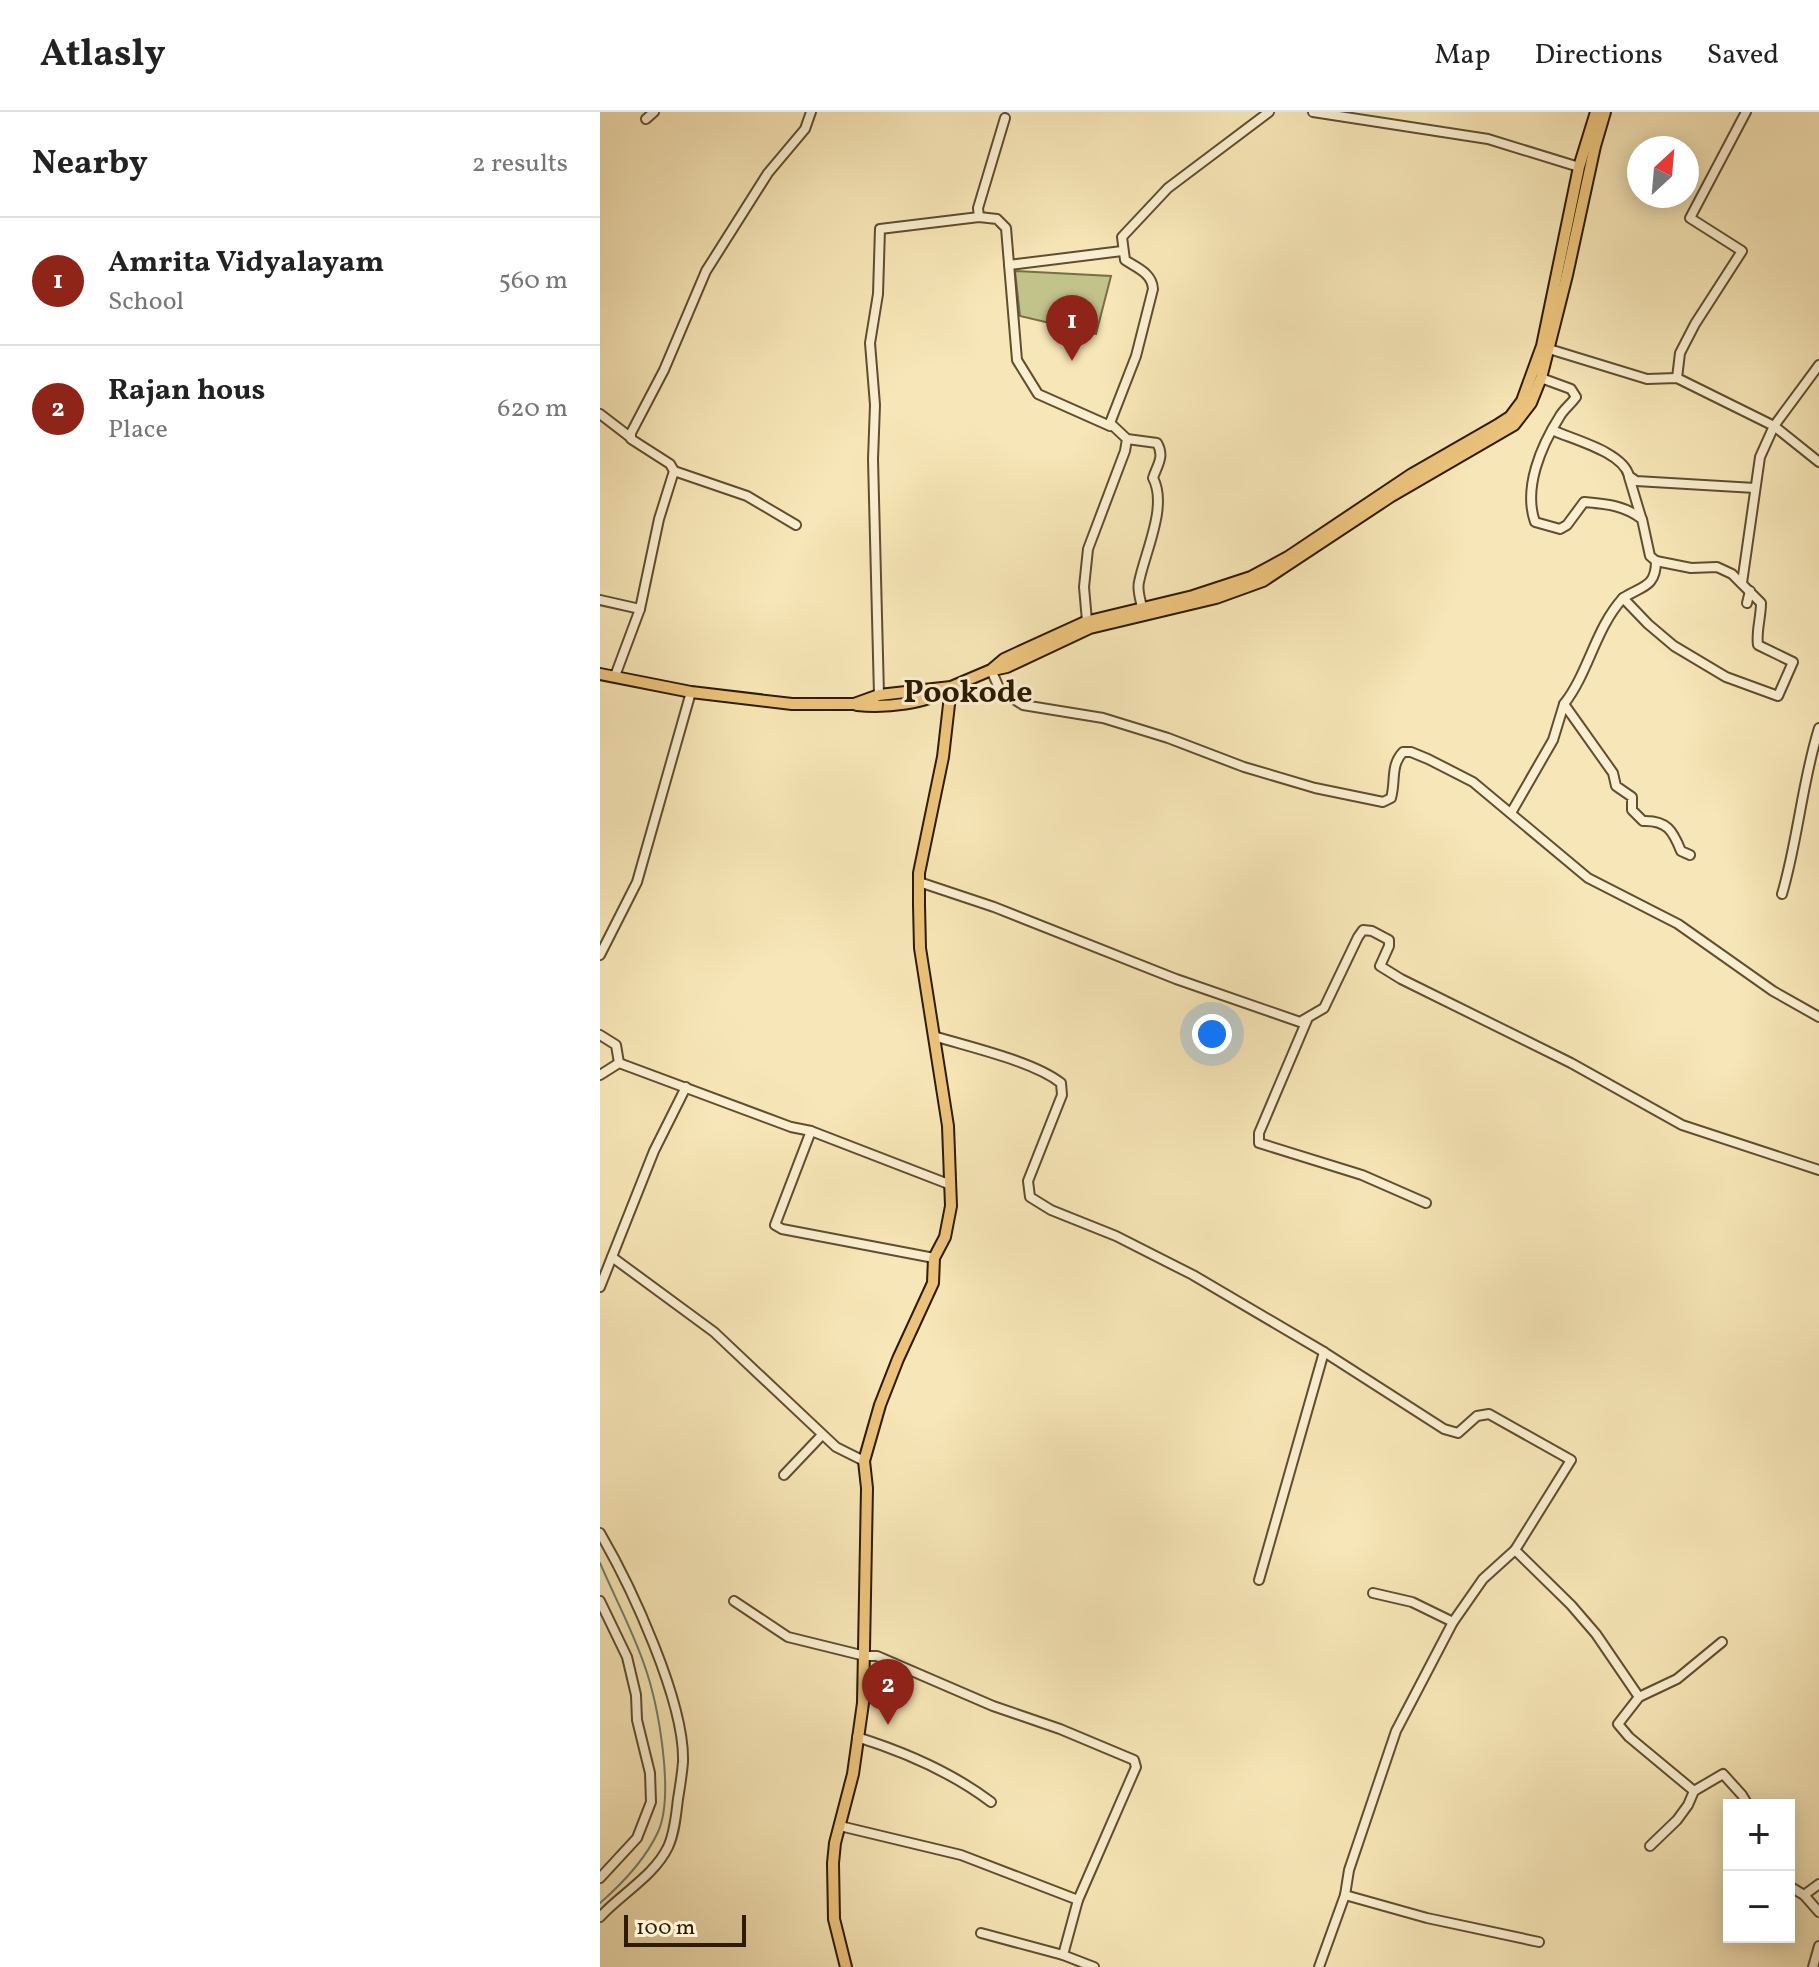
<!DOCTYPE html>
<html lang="en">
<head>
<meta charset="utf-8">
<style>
	body { margin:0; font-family:Vollkorn,serif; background:#f2f2f2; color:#222 }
	.controls { position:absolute; right:24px; bottom:24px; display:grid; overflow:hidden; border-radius:0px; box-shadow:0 4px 20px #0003 }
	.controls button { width:72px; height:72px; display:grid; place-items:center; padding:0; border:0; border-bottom:2px solid #e0e0e0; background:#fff; color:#222; font:40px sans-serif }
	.compass { position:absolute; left:1027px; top:24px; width:72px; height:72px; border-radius:50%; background:#fff; box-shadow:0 4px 20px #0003; rotate:26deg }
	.scale { position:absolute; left:24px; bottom:20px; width:122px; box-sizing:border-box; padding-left:8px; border:4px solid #2e1b01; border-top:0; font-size:22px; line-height:28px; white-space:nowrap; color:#2e1b01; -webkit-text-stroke:6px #faefd0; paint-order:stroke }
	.you { position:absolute; left:612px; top:922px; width:28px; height:28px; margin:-20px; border:6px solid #fff; border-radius:50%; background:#1a73e8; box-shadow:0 0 0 12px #1a73e833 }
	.badge { display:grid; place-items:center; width:52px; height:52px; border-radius:50%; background:#8f2418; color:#fff; font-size:26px; font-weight:700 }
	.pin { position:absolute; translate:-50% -66px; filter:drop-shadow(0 2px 4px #0008) }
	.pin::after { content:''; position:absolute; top:42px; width:28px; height:24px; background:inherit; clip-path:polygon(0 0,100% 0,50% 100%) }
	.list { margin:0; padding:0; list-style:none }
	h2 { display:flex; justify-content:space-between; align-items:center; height:104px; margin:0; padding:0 32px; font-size:34px }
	h2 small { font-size:26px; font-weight:400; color:#767676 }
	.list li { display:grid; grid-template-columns:52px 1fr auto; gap:24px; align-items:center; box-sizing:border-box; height:128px; padding:0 32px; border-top:2px solid #e0e0e0 }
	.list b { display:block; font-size:30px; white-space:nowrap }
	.list p { margin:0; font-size:26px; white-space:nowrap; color:#767676 }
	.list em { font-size:26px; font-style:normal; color:#767676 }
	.map { position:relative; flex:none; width:1219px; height:1855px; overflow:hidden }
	header { display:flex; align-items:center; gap:48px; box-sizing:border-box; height:112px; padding:0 40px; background:#fff; border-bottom:2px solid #e0e0e0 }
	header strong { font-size:38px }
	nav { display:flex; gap:44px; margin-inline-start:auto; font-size:28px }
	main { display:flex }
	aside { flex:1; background:#fff }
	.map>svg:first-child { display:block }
	.green { fill:#c2c38b; stroke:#786f46; stroke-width:2 }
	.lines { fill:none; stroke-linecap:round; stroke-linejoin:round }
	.stream { stroke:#717d6d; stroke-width:2 }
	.minor-casing { stroke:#604e2e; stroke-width:12 }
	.major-casing { stroke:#2e1b01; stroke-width:14 }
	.minor { stroke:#faefd0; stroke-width:8 }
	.major { stroke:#ecc37c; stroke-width:10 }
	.labels { text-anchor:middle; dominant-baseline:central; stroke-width:6; stroke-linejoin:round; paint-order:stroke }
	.quarter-label { font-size:32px; font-weight:bold; fill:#2e1b01; stroke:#faefd0 }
</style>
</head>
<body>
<header>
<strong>Atlasly</strong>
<nav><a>Map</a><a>Directions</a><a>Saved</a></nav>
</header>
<main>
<aside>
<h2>Nearby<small>2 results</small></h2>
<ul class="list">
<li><span class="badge">1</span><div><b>Amrita Vidyalayam</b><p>School</p></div><em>560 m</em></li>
<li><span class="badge">2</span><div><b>Rajan hous</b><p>Place</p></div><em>620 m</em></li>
</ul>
</aside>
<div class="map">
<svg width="1219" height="1855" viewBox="0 0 1219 1855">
	<rect width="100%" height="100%" fill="#f7e6b7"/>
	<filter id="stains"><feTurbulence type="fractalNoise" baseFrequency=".0025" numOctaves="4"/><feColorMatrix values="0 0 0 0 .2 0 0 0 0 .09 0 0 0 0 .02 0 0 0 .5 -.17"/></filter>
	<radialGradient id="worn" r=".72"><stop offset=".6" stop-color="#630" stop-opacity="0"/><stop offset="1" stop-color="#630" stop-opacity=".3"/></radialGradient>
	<!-- green -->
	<polygon class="green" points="415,159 511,164 496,222 420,204"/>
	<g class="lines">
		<!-- stream -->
		<path class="stream" d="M0,1451C14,1484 32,1517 44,1552C58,1591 75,1682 58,1720C45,1748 23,1771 0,1791"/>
		<!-- minor casing -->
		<g class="minor-casing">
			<g id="minor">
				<polyline points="713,0 888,27 979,55"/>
				<polyline points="46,7 54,0"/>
				<polyline points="379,105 378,96 405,6"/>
				<polyline points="409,153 522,139"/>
				<polyline points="949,237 1047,267 1077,266 1174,314 1219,350"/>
				<path d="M941,266L971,277L976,285C971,292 964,297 960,304C941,334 923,376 935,410L960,417L967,413L984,390C1006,392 1024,393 1042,407L1050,444L1056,449L1091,456L1117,455L1132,462L1161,491C1161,506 1156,519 1158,533L1193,550L1178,584L1126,565L1074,534L1048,512L1023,486C995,517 989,560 964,592L1013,661L1016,674L1032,685V698L1043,709C1067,708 1073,719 1081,739L1090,743"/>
				<polyline points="1077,266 1080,241 1095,212 1142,139 1090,106 1146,0"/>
				<polyline points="0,302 30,325"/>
				<path d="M952,318C974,328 1023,340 1029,364L1036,369L1155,376"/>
				<path d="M527,327L557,331C565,345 557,353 553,366C568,394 545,440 539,470C537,478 540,486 542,495"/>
				<polyline points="74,359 147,384 196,413"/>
				<polyline points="1029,365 1041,405"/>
				<polyline points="1142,471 1160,345 1174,314 1219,253"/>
				<path d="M1023,486C1041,474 1056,476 1056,449"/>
				<polyline points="0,488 40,497"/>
				<polyline points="1147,491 1150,479"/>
				<path d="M487,509L484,475L488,437L525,339L527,327L510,311L536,244L553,177C552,161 537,156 525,148L522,125L568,76L669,0"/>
				<path d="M391,558L400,578L423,593L503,606L568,626L644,655L715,676L783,690L791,686C796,669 790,654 803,640H811L828,647L873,670L988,766L1078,812L1173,879L1219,905"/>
				<polyline points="15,564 40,497 59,407 74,359 70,352 31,327 31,321 64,258 106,159 168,61 205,17 211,0"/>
				<polyline points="279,583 273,347 275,293 270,231 278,182 280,117 379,105 397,107 406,116 417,248 438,282 510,314"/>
				<polyline points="911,701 953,628 964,592"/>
				<polyline points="319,770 394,795 576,867 700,910 724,896 758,825 763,818 772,819 789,828 789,834 780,854 801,867 971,951 1082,1013 1219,1058"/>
				<path d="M1182,782C1198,728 1202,670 1219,616"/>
				<polyline points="0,843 37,770 91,580"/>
				<polyline points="707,908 659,1021 659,1031 762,1063 826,1091"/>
				<polyline points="0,923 16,933 19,951"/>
				<path d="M334,924C369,935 433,949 461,971L462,983L428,1069L430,1085L451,1098L516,1124L593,1163L724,1240L844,1317L858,1321L877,1304L889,1302L971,1348L915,1438L883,1467L853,1510L796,1619L749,1758L745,1783L719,1855"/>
				<polyline points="0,963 19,951 191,1015 211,1019 351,1073"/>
				<polyline points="211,1019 175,1113 182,1117 334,1146"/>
				<polyline points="12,1145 114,1220 236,1335 264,1349"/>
				<polyline points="0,1175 54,1039 86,975"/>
				<polyline points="184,1363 222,1323"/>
				<path d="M0,1421C31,1474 85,1590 83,1650C82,1662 80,1675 78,1687C76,1702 75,1720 68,1735C54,1764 21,1782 0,1805"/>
				<polyline points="915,1438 971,1493 996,1522 1039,1585"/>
				<polyline points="659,1468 724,1240"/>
				<polyline points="773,1481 812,1490 853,1510"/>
				<polyline points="0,1489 27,1545 36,1583 37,1608 50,1661 51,1690 37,1726 0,1766"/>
				<polyline points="134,1489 188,1525 265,1544 277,1544 393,1594 460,1617 534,1648 536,1655 478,1788 463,1843"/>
				<path d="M257,1625C305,1640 350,1659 391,1690"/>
				<polyline points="1094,1679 1029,1625 1018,1612 1039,1585 1077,1567 1122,1530"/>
				<polyline points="240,1714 361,1743 478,1788"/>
				<polyline points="1050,1734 1077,1708 1088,1693 1094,1679 1123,1662 1142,1683 1148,1693"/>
				<polyline points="1219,1772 1204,1783 1219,1800"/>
				<polyline points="1189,1774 1204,1783"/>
				<polyline points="745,1783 827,1806 939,1830"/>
				<polyline points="381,1821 463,1843 494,1855"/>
				<polyline points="1213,1855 1219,1834"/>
			</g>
		</g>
		<!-- major casing -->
		<g class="major-casing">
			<g id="major">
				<polyline points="393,558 407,555 490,516 616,486 663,469 790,385 914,313 931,291 941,266 967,163 995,34 1005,0"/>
				<polyline points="0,562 91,580 192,592 254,592 279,583 351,575 391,558 404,547 485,510 593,484 651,465 688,445 812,362 899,312 910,305 922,289 942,234 979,55 996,0"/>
				<path d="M257,593C285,596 327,592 350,576"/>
				<polyline points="246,1855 234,1807 233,1751 235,1731 253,1662 263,1591 267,1376 264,1349 280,1293 298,1247 333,1171 334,1146 345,1125 351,1094 348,1014 320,836 319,793 319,761 343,645 351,575"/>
			</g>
		</g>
		<!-- minor -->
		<use href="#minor" class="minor"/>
		<!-- major -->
		<use href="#major" class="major"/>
	</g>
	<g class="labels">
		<!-- quarter labels -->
		<g class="quarter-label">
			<text x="368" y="582">Pookode</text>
		</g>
	</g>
	<rect width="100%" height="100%" filter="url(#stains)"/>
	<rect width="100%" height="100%" fill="url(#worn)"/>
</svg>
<div class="controls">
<button>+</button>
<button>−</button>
</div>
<svg class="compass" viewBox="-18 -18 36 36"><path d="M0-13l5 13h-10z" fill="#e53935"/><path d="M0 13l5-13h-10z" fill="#767676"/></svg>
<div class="scale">100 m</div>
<div class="you"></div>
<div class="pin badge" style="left:472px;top:249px">1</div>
<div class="pin badge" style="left:288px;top:1613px">2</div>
</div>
</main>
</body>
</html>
